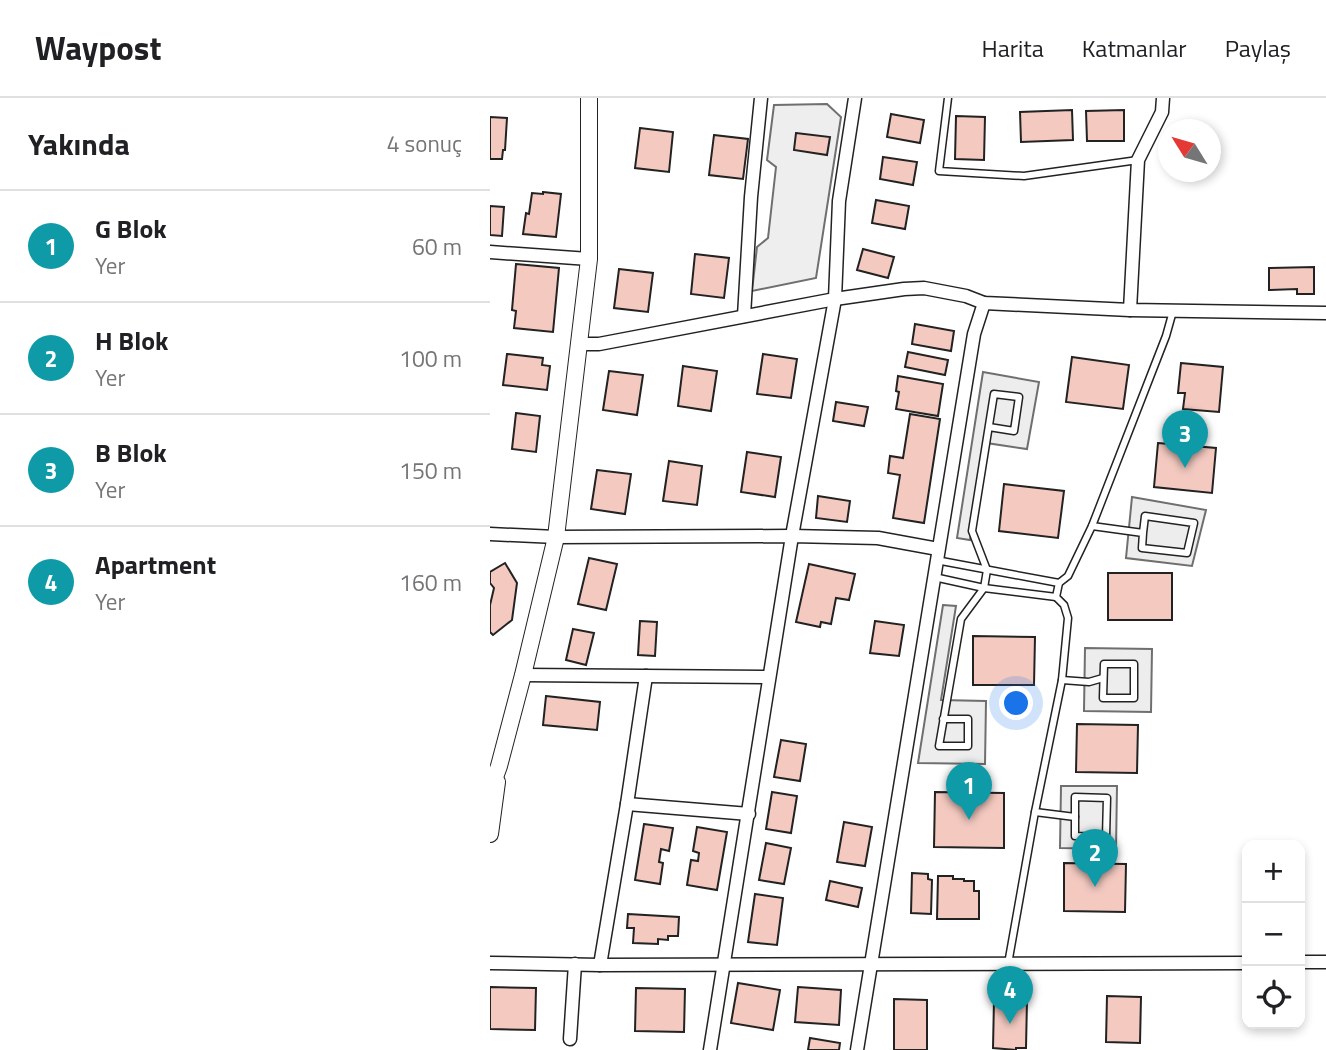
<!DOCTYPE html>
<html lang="tr">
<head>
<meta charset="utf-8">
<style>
	body { margin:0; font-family:"Titillium Web",sans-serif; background:#f6f6f6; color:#202124 }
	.controls { position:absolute; right:21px; bottom:21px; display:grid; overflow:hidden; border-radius:14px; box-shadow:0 4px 10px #0003 }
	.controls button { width:63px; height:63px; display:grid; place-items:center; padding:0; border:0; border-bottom:2px solid #e0e0e0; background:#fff; color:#202124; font:35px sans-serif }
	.compass { position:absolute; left:668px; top:21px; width:63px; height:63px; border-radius:50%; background:#fff; box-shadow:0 4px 10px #0003; rotate:307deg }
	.you { position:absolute; left:527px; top:606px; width:24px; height:24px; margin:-18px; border:5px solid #fff; border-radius:50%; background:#1a73e8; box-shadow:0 0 0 10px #1a73e833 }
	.badge { display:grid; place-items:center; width:46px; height:46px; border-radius:50%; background:#b45309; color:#fff; font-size:23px; font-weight:700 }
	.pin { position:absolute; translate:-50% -58px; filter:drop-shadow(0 2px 4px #0008) }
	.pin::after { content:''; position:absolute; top:37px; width:24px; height:21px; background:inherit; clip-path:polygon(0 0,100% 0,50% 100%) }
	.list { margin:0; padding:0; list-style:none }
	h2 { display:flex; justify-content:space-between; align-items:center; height:91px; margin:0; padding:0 28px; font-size:30px }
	h2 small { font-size:23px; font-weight:400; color:#757577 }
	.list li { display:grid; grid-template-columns:46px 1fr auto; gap:21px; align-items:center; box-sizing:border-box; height:112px; padding:0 28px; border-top:2px solid #e0e0e0 }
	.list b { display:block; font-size:26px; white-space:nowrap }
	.list p { margin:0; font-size:23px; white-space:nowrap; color:#757577 }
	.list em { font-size:23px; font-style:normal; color:#757577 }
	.icon { flex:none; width:38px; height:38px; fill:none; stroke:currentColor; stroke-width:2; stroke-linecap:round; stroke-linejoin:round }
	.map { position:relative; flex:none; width:836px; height:952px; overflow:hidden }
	header { display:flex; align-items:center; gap:42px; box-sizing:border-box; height:98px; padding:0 35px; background:#fff; border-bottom:2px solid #e0e0e0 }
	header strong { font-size:33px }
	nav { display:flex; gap:38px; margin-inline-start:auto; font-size:24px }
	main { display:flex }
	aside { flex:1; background:#fff }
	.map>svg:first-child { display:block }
	.green { fill:#eee; stroke:#6f6f6f; stroke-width:2 }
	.parking { fill:#ededed; stroke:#6f6f6f; stroke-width:2 }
	.building { fill:#f3c9c0; stroke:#222; stroke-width:2 }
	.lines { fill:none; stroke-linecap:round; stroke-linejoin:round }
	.service-casing { stroke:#222; stroke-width:9 }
	.minor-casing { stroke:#222; stroke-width:15 }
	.tertiary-casing { stroke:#222; stroke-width:18 }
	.service { stroke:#fff; stroke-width:6 }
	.minor { stroke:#fff; stroke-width:12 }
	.tertiary { stroke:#fff; stroke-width:16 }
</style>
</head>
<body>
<header>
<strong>Waypost</strong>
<nav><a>Harita</a><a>Katmanlar</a><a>Paylaş</a></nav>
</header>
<main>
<aside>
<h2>Yakında<small>4 sonuç</small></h2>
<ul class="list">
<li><span class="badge" style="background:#0f9aa8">1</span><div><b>G Blok</b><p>Yer</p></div><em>60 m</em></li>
<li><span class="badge" style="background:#0f9aa8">2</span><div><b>H Blok</b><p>Yer</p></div><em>100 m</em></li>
<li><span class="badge" style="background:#0f9aa8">3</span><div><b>B Blok</b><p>Yer</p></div><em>150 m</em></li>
<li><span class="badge" style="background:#0f9aa8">4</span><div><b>Apartment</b><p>Yer</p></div><em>160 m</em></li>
</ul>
</aside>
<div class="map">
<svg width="836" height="952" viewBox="0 0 836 952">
	<rect width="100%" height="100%" fill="#fff"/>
	<!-- green -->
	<polygon class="green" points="337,6 351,19 326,180 262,193 267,149 278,140 286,69 277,62 284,7"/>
	<!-- parking -->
	<g class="parking">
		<polygon points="493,274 549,284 537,351 496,345 480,442 467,440"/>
		<polygon points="642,399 716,412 702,468 636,460"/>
		<polygon points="453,507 466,508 451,602 496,603 495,666 428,665"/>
		<polygon points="595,550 662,551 661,614 594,613"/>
		<polygon points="571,688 627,688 626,751 570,750"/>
	</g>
	<!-- building -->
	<g class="building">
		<polygon points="582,12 583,42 531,44 530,14"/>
		<polygon points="634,12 634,43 597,43 596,13"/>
		<polygon points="401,16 434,22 430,45 397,39"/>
		<polygon points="466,18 495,19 494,62 465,61"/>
		<polygon points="0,19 17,20 15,52 13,52 12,61 0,61"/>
		<polygon points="150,30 183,34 179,74 145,70"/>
		<polygon points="306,35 340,39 337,57 304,52"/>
		<polygon points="224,37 258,41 253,81 219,77"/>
		<polygon points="393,59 427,64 423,87 390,81"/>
		<polygon points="53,94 71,96 66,139 33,136 36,115 39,116 42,95 53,96"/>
		<polygon points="386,102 419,108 415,131 382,125"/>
		<polygon points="0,108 14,109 12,138 0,137"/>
		<polygon points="373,151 404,159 398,180 367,172"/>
		<polygon points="205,156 239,160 234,200 201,196"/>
		<polygon points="26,166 69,170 63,234 24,230 26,213 22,212"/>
		<polygon points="824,169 824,196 807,196 807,191 779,192 779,170"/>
		<polygon points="129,171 163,175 158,214 124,210"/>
		<polygon points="425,226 464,233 461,253 422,246"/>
		<polygon points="418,254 458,262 455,277 415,269"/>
		<polygon points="17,256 53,260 52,267 60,268 57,292 13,287"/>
		<polygon points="273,256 307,261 301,300 267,296"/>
		<polygon points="582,259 639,267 633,311 576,304"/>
		<polygon points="691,265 733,269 729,314 693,311 695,295 688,295"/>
		<polygon points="193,268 227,273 221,313 188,308"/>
		<polygon points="119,273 153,277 147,317 113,312"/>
		<polygon points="408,278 453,286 448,318 406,311 409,294 406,293"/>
		<polygon points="346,304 378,309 374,328 343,323"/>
		<polygon points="26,315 50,318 46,354 22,351"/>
		<polygon points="420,316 450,321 434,425 403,420 410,377 398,375 400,358 413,360"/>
		<polygon points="668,345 726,350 722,395 664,389"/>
		<polygon points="257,354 291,359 285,399 251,394"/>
		<polygon points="179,363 212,368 207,407 173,403"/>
		<polygon points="107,372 141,376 135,416 101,411"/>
		<polygon points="514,386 574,393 568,440 509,433"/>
		<polygon points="328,398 360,403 357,424 326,420"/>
		<polygon points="99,460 127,466 116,512 88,506"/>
		<polygon points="15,465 27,485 22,522 3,537 0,534 0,507 4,490 0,485 0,474"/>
		<polygon points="319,466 365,476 359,502 346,500 341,526 331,524 330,529 306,524"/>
		<rect x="618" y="475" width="64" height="47"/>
		<polygon points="150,523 167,524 165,558 148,557"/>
		<polygon points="385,523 414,527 409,558 380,555"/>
		<polygon points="83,531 104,535 96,567 76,562"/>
		<polygon points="483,538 545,539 544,587 483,587"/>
		<polygon points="56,598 110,604 107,632 53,627"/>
		<polygon points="587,626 648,627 647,675 586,674"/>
		<polygon points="291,642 316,646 310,683 284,679"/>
		<polygon points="282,694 307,698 301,735 276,731"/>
		<polygon points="445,694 514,695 514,750 444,749"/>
		<polygon points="354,724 382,729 375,768 347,764"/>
		<polygon points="154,726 183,730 179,753 171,751 169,764 173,765 170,786 145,782"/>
		<polygon points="207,729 237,734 227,792 197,787 201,762 208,763 209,755 203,753"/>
		<polygon points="276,745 301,750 294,786 269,782"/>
		<polygon points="574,765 636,766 635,814 574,813"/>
		<polygon points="422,775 438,776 438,781 442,782 441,816 421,815"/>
		<polygon points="448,778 463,778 463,781 474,781 474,783 484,783 484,793 489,793 489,821 447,821"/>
		<polygon points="340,783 372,790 368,809 336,802"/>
		<polygon points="265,796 293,800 287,847 258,844"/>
		<polygon points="138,816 189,819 188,838 178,838 178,842 168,841 168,846 143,845 144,830 137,830"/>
		<polygon points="248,885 290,892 283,932 241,925"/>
		<polygon points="0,889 46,890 45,932 0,931"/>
		<polygon points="308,889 351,892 349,927 305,924"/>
		<polygon points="146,890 195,891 194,934 145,933"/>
		<polygon points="515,896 526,896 526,902 537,902 536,950 526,950 526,952 503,950 504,902 515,902"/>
		<polygon points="617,898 651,899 650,945 616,944"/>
		<polygon points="404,901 437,902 437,952 404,952"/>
		<polygon points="320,940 350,945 349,952 318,952"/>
	</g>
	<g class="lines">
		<!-- service casing -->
		<g class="service-casing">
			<g id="service">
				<polyline points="458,0 449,73 534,78 648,62"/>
				<polyline points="602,428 653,435 655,418 704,425 697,455 652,450 653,435"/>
				<polyline points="446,462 569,485"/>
				<polyline points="444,479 494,490 566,499"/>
				<polygon points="614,566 644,566 644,600 613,600"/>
				<polyline points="572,582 599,584 613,580"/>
				<polyline points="453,621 478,621 478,648 449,648 471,521 494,490 497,472 482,433 504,296 529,299 524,333 499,329"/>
				<polygon points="585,699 617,700 616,739 585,738"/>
				<polyline points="545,714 585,719"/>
				<polyline points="518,866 545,714 572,582 578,520 574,507 566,499 569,485 578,478 602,428 676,238 683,213"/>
			</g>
		</g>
		<!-- minor casing -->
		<g class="minor-casing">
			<g id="minor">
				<polyline points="0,154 99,161"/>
				<polyline points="640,212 648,62 672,14 673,0"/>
				<polyline points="254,218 261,99 271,0"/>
				<polyline points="89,246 109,246 345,201 414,191 434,190 476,198 494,205 640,212 836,215"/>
				<polyline points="0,436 66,439 302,438 388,440 448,451"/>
				<polyline points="33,577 279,579"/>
				<polyline points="137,706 259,716"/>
				<polyline points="810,864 836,864"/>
				<polyline points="0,865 110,867 757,865"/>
				<polyline points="110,867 137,706 156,578"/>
				<polyline points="80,941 85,866"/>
				<polyline points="220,952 302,438 345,201 349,103 365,0"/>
				<polyline points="367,952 484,236 494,205"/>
			</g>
		</g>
		<!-- tertiary casing -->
		<g class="tertiary-casing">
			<g id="tertiary">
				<polyline points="0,693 9,668 33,577 66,439 99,161 99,0"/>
				<polyline points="0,736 7,684"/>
			</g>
		</g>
		<!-- service -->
		<use href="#service" class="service"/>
		<!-- minor -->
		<use href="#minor" class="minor"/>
		<!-- tertiary -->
		<use href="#tertiary" class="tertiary"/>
	</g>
</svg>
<div class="controls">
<button>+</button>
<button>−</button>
<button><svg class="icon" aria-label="locate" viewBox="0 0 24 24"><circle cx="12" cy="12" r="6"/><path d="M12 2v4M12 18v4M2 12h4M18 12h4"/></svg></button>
</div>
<svg class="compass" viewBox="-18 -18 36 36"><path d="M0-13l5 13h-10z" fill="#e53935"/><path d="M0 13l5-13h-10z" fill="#757577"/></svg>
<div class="you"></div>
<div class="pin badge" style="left:479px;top:722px;background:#0f9aa8">1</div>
<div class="pin badge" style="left:605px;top:789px;background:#0f9aa8">2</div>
<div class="pin badge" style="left:695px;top:370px;background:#0f9aa8">3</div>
<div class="pin badge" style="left:520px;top:926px;background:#0f9aa8">4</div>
</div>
</main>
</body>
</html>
